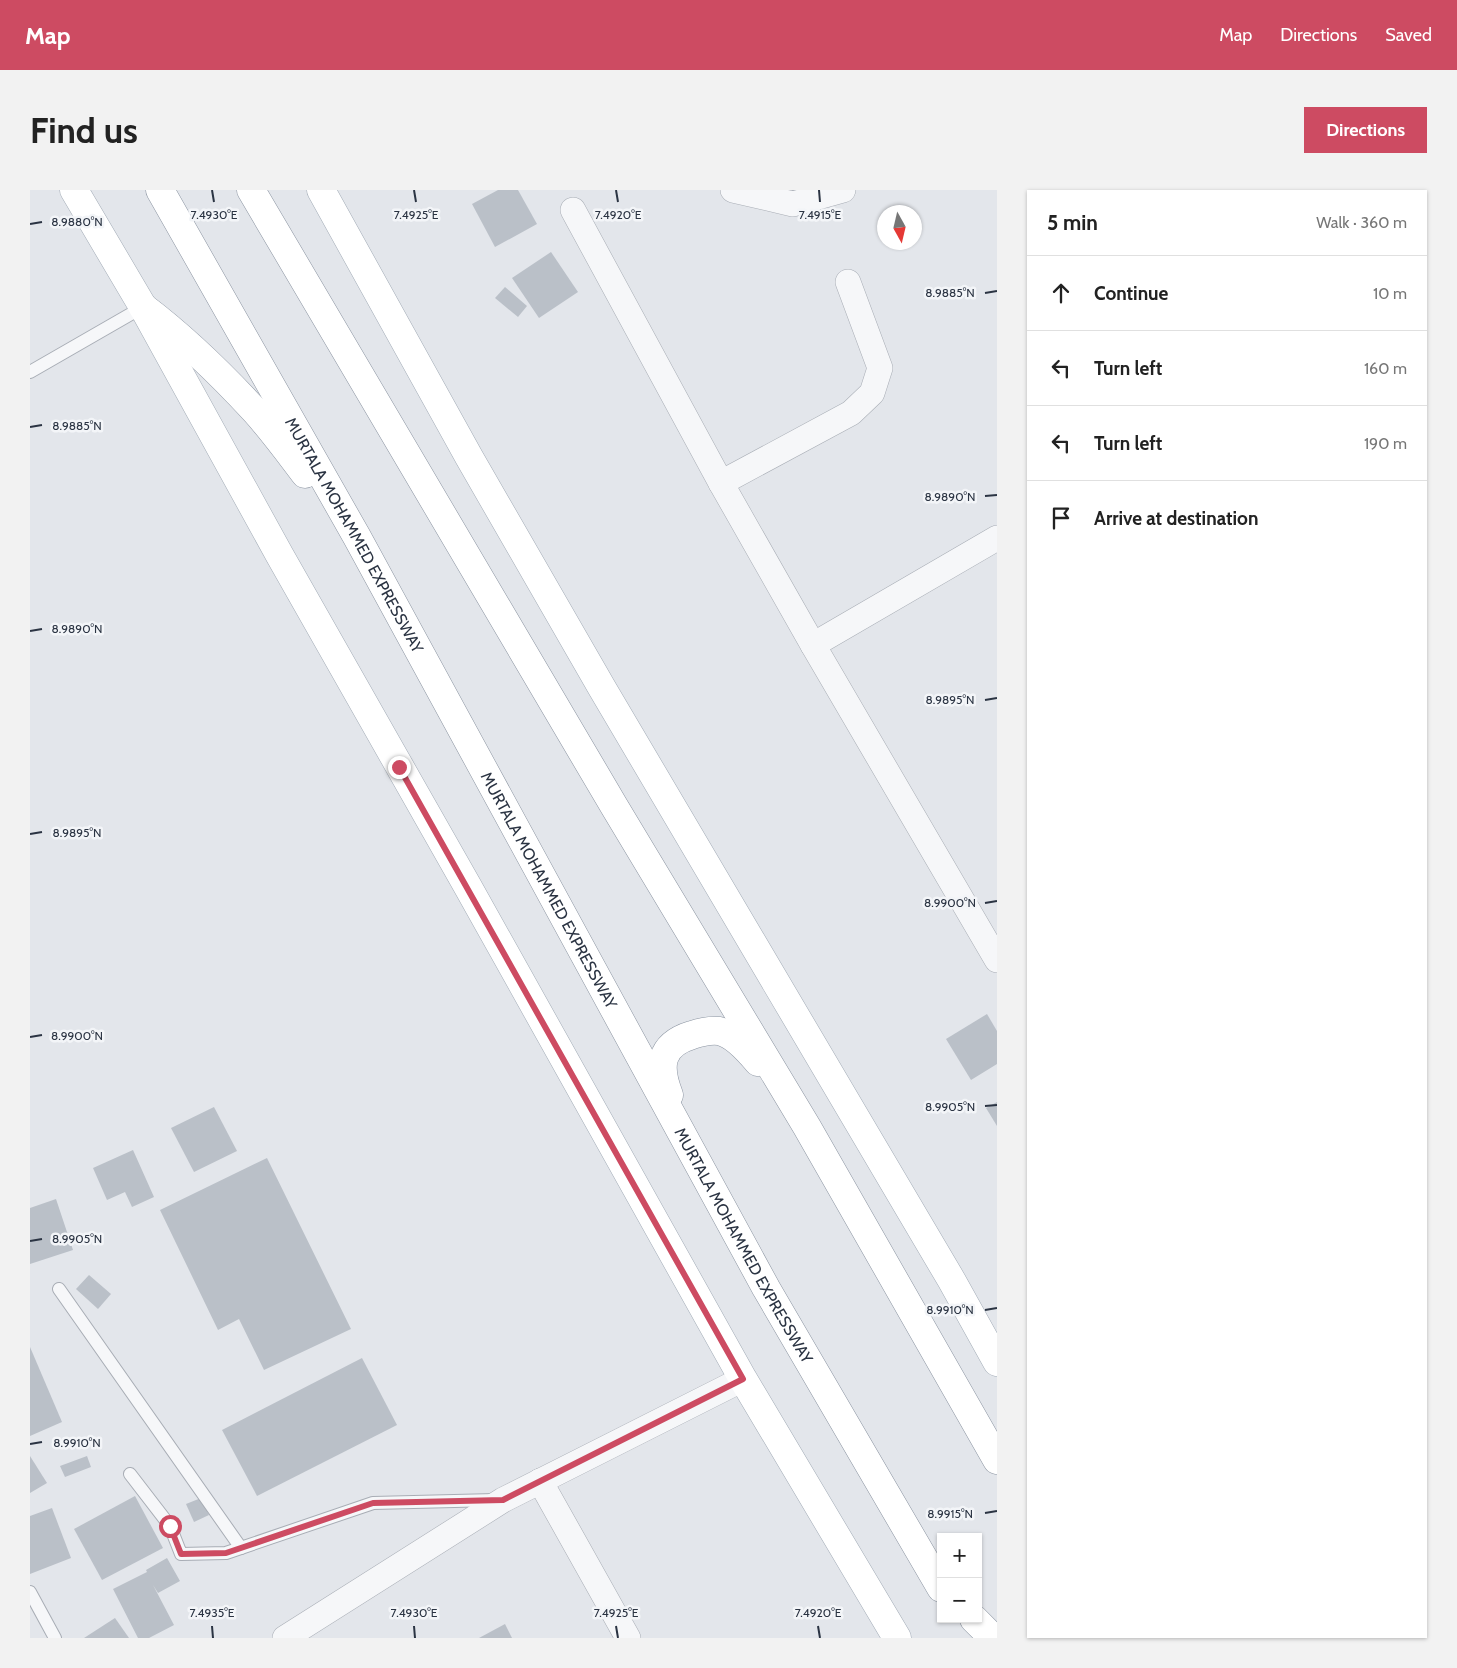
<!DOCTYPE html>
<html lang="en">
<head>
<meta charset="utf-8">
<style>
	body { margin:0; font-family:Cabin,sans-serif; background:#f2f2f2; color:#222 }
	.controls { position:absolute; right:15px; bottom:15px; display:grid; overflow:hidden; border-radius:0px; box-shadow:0 1px 4px #0004 }
	.controls button { width:45px; height:45px; display:grid; place-items:center; padding:0; border:0; border-bottom:1px solid #e0e0e0; background:#fff; color:#222; font:25px sans-serif }
	.compass { position:absolute; left:847px; top:15px; width:45px; height:45px; border-radius:50%; background:#fff; box-shadow:0 1px 4px #0004; rotate:172deg }
	.stop { position:absolute; width:15px; height:15px; margin:-11px; border:4px solid #cd4b62; border-radius:50%; background:#fff }
	.stop.end { background:#cd4b62; border-color:#fff; box-shadow:0 1px 5px #0008 }
	.list { margin:0; padding:0; list-style:none }
	h2 { display:flex; justify-content:space-between; align-items:center; height:65px; margin:0; padding:0 20px; font-size:21px }
	h2 small { font-size:16px; font-weight:400; color:#767676 }
	.list li { display:grid; grid-template-columns:32px 1fr auto; gap:15px; align-items:center; box-sizing:border-box; height:75px; padding:0 20px; border-top:1px solid #e0e0e0 }
	.list b { display:block; font-size:19px; white-space:nowrap }
	.list em { font-size:16px; font-style:normal; color:#767676 }
	.icon { flex:none; width:28px; height:28px; fill:none; stroke:currentColor; stroke-width:2; stroke-linecap:round; stroke-linejoin:round }
	.map { position:relative; flex:none; width:967px; height:1448px; overflow:hidden; border-radius:0px }
	header { display:flex; align-items:center; gap:30px; box-sizing:border-box; height:70px; padding:0 25px; background:#cd4b62; color:#fff }
	header strong { font-size:24px }
	nav { display:flex; gap:28px; margin-inline-start:auto; font-size:18px }
	.intro { display:flex; align-items:center; justify-content:space-between; box-sizing:border-box; height:120px; padding:0 30px }
	h1 { margin:0; font-size:35px }
	.button { padding:12px 22px; border-radius:0px; background:#cd4b62; color:#fff; font-size:18px; font-weight:700 }
	main { display:flex; gap:30px; padding:0 30px }
	aside { flex:1; background:#fff; border-radius:0px; box-shadow:0 1px 4px #0004 }
	.map>svg:first-child { display:block }
	.building { fill:#bac0c8 }
	.lines { fill:none; stroke-linecap:round; stroke-linejoin:round }
	.service-casing { stroke:#a8adb5; stroke-width:14 }
	.minor-casing { stroke:#a8adb5; stroke-width:26 }
	.primary-casing { stroke:#a2abb6; stroke-width:29 }
	.motorway-casing { stroke:#8b94a1; stroke-width:29 }
	.service { stroke:#f6f7f9; stroke-width:12 }
	.minor { stroke:#f6f7f9; stroke-width:25 }
	.primary { stroke:#fff; stroke-width:28 }
	.motorway { stroke:#fff; stroke-width:28 }
	.route { stroke:#cd4b62; stroke-width:6 }
	.ticks { fill:none; stroke:#2b3443; stroke-width:2 }
	.labels { text-anchor:middle; dominant-baseline:central; stroke-width:5; stroke-linejoin:round; paint-order:stroke }
	.street-label { font-size:16px; fill:#2b3443; stroke:#f3f5f8 }
	.ticks-label { font-size:12px; text-anchor:middle; fill:#2b3443; stroke:#f3f5f8; stroke-width:5; stroke-linejoin:round; paint-order:stroke }
</style>
</head>
<body>
<header>
<strong>Map</strong>
<nav><a>Map</a><a>Directions</a><a>Saved</a></nav>
</header>
<div class="intro"><h1>Find us</h1><a class="button">Directions</a></div>
<main>
<div class="map">
<svg width="967" height="1448" viewBox="0 0 967 1448">
	<rect width="100%" height="100%" fill="#e3e6eb"/>
	<!-- building -->
	<g class="building">
		<polygon points="468,0 488,0 507,34 465,57 442,14"/>
		<polygon points="521,62 548,102 509,128 482,88"/>
		<polygon points="475,97 497,116 488,127 465,108"/>
		<polygon points="957,824 967,841 967,874 941,890 916,849"/>
		<polygon points="967,912 967,936 956,918"/>
		<polygon points="184,917 207,961 164,982 141,938"/>
		<polygon points="103,960 124,1007 102,1017 95,1002 77,1010 63,978"/>
		<polygon points="237,968 321,1139 234,1180 209,1129 188,1140 130,1020"/>
		<polygon points="26,1009 43,1060 0,1074 0,1018"/>
		<polygon points="59,1085 81,1104 68,1119 46,1099"/>
		<polygon points="0,1157 32,1232 0,1246"/>
		<polygon points="332,1168 367,1235 227,1306 192,1240"/>
		<polygon points="0,1266 17,1293 0,1303"/>
		<polygon points="57,1266 61,1277 35,1287 30,1276"/>
		<polygon points="105,1306 133,1358 72,1390 44,1339"/>
		<polygon points="171,1308 179,1325 164,1332 156,1314"/>
		<polygon points="22,1318 41,1368 0,1384 0,1326"/>
		<polygon points="137,1368 150,1391 128,1403 123,1395 144,1435 119,1448 108,1448 83,1399 117,1382 116,1380"/>
		<polygon points="85,1428 99,1448 54,1448"/>
		<polygon points="475,1434 482,1448 449,1448"/>
	</g>
	<g class="lines">
		<!-- service casing -->
		<g class="service-casing">
			<g id="service">
				<polyline points="0,182 113,117"/>
				<polyline points="29,1099 211,1358"/>
				<polyline points="100,1284 140,1336 151,1364 196,1363 343,1313 465,1310"/>
				<polyline points="0,1402 25,1448"/>
			</g>
		</g>
		<!-- minor casing -->
		<g class="minor-casing">
			<g id="minor">
				<polyline points="703,0 763,14 813,0"/>
				<polyline points="543,20 691,293 783,455 967,770"/>
				<polyline points="691,293 821,223 842,203 850,178 818,92"/>
				<polyline points="783,455 967,348"/>
				<polyline points="510,1291 598,1448"/>
				<polyline points="255,1448 473,1310 713,1189"/>
			</g>
		</g>
		<!-- primary casing -->
		<g class="primary-casing">
			<g id="primary">
				<polyline points="44,0 113,117 249,364 438,697 713,1189 867,1448"/>
				<polyline points="291,0 439,267 572,498 922,1091 967,1172"/>
			</g>
		</g>
		<!-- motorway casing -->
		<g class="motorway-casing">
			<g id="motorway">
				<path id="s1" d="M130,0L327,347L736,1098L911,1398"/>
				<polyline points="221,0 584,616 777,937 967,1270"/>
				<path d="M113,117C154,148 190,183 225,221C243,241 259,263 275,284"/>
				<path d="M639,905C628,877 629,855 662,845C671,842 680,840 689,841C704,844 718,860 728,872"/>
				<polyline points="944,1429 963,1448"/>
			</g>
		</g>
		<!-- service -->
		<use href="#service" class="service"/>
		<!-- minor -->
		<use href="#minor" class="minor"/>
		<!-- primary -->
		<use href="#primary" class="primary"/>
		<!-- motorway -->
		<use href="#motorway" class="motorway"/>
	</g>
	<g class="lines">
		<!-- route -->
		<polyline class="route" points="140,1336 151,1364 196,1363 343,1313 473,1310 713,1189 369,577"/>
	</g>
	<!-- ticks -->
	<path class="ticks" d="M182,0L184,12M384,0L386,12M586,0L588,12M789,0L790,12M0,34L12,32M955,103L967,101M0,237L12,235M955,306L967,305M0,441L12,439M955,510L967,508M0,644L12,642M955,713L967,711M0,847L12,845M955,916L967,915M0,1051L12,1049M955,1120L967,1118M0,1254L12,1252M955,1323L967,1321M182,1436L183,1448M384,1436L385,1448M586,1436L588,1448M788,1436L790,1448"/>
	<g class="labels">
		<!-- street labels -->
		<g class="street-label">
			<text stroke="none"><textPath href="#s1" startOffset="396">MURTALA MOHAMMED EXPRESSWAY</textPath></text>
			<text stroke="none"><textPath href="#s1" startOffset="801">MURTALA MOHAMMED EXPRESSWAY</textPath></text>
			<text stroke="none"><textPath href="#s1" startOffset="1206">MURTALA MOHAMMED EXPRESSWAY</textPath></text>
		</g>
	</g>
	<g class="ticks-label">
		<text x="184" y="29">7.4930°E</text>
		<text x="386" y="29">7.4925°E</text>
		<text x="588" y="29">7.4920°E</text>
		<text x="790" y="29">7.4915°E</text>
		<text x="47" y="36">8.9880°N</text>
		<text x="920" y="107">8.9885°N</text>
		<text x="47" y="240">8.9885°N</text>
		<text x="920" y="311">8.9890°N</text>
		<text x="47" y="443">8.9890°N</text>
		<text x="920" y="514">8.9895°N</text>
		<text x="47" y="647">8.9895°N</text>
		<text x="920" y="717">8.9900°N</text>
		<text x="47" y="850">8.9900°N</text>
		<text x="920" y="921">8.9905°N</text>
		<text x="47" y="1053">8.9905°N</text>
		<text x="920" y="1124">8.9910°N</text>
		<text x="47" y="1257">8.9910°N</text>
		<text x="920" y="1328">8.9915°N</text>
		<text x="182" y="1427">7.4935°E</text>
		<text x="384" y="1427">7.4930°E</text>
		<text x="586" y="1427">7.4925°E</text>
		<text x="788" y="1427">7.4920°E</text>
	</g>
</svg>
<div class="controls">
<button>+</button>
<button>−</button>
</div>
<svg class="compass" viewBox="-18 -18 36 36"><path d="M0-13l5 13h-10z" fill="#e53935"/><path d="M0 13l5-13h-10z" fill="#767676"/></svg>
<div class="stop" style="left:140px;top:1336px"></div>
<div class="stop end" style="left:369px;top:577px"></div>
</div>
<aside>
<h2>5 min<small>Walk · 360 m</small></h2>
<ul class="list">
<li><svg class="icon" aria-label="ahead" viewBox="0 0 24 24"><path d="M12 20V5M6 11l6-6 6 6"/></svg><div><b>Continue</b></div><em>10 m</em></li>
<li><svg class="icon" aria-label="left" viewBox="0 0 24 24"><path d="M17 20v-9H6M10 6l-5 5 5 5"/></svg><div><b>Turn left</b></div><em>160 m</em></li>
<li><svg class="icon" aria-label="left" viewBox="0 0 24 24"><path d="M17 20v-9H6M10 6l-5 5 5 5"/></svg><div><b>Turn left</b></div><em>190 m</em></li>
<li><svg class="icon" aria-label="arrive" viewBox="0 0 24 24"><path d="M6 21V4h12l-3 4 3 4H6"/></svg><div><b>Arrive at destination</b></div></li>
</ul>
</aside>
</main>
</body>
</html>
